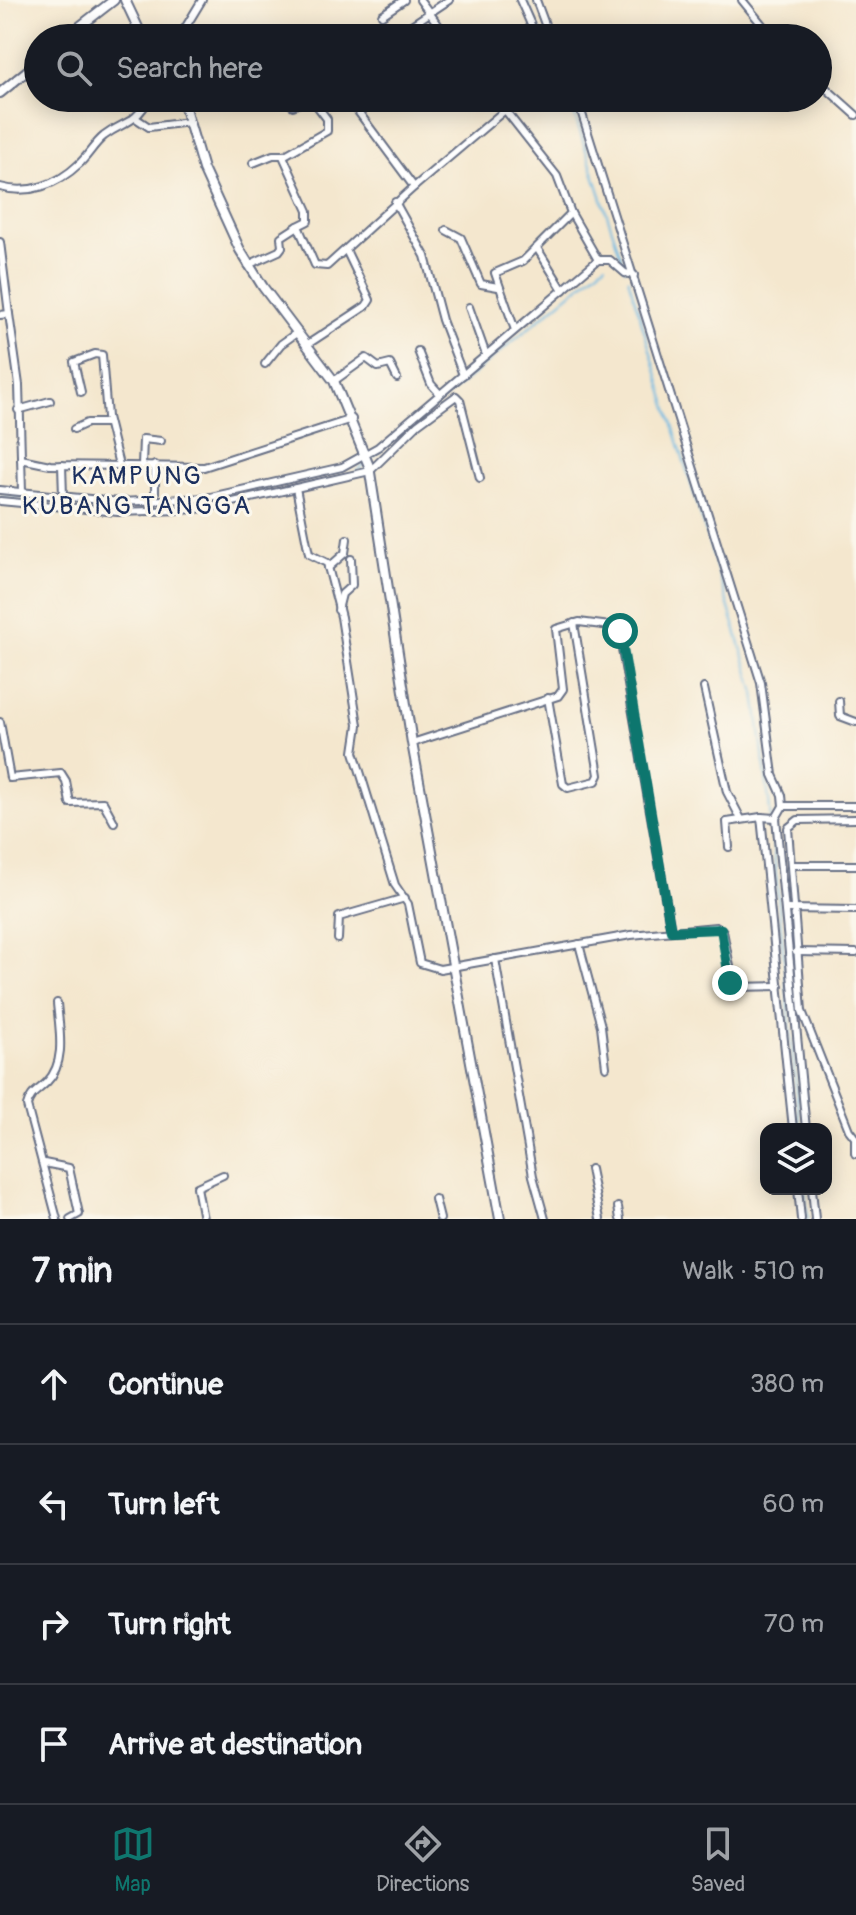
<!DOCTYPE html>
<html lang="en">
<head>
<meta charset="utf-8">
<style>
	body { margin:0; font-family:Pangolin,sans-serif; background:#20242c; color:#f1f3f6 }
	.controls { position:absolute; right:24px; bottom:24px; display:grid; overflow:hidden; border-radius:16px; box-shadow:0 4px 20px #0003 }
	.controls button { width:72px; height:72px; display:grid; place-items:center; padding:0; border:0; border-bottom:2px solid #363941; background:#171b24; color:#f1f3f6; font:40px sans-serif }
	.stop { position:absolute; width:24px; height:24px; margin:-18px; border:6px solid #0f766e; border-radius:50%; background:#fff }
	.stop.end { background:#0f766e; border-color:#fff; box-shadow:0 2px 8px #0008 }
	.list { margin:0; padding:0; list-style:none }
	h2 { display:flex; justify-content:space-between; align-items:center; height:104px; margin:0; padding:0 32px; font-size:34px }
	h2 small { font-size:26px; font-weight:400; color:#9ea1a6 }
	.list li { display:grid; grid-template-columns:52px 1fr auto; gap:24px; align-items:center; box-sizing:border-box; height:120px; padding:0 32px; border-top:2px solid #363941 }
	.list b { display:block; font-size:30px; white-space:nowrap }
	.list em { font-size:26px; font-style:normal; color:#9ea1a6 }
	.icon { flex:none; width:44px; height:44px; fill:none; stroke:currentColor; stroke-width:2; stroke-linecap:round; stroke-linejoin:round }
	.map { position:relative; flex:none; width:856px; height:1219px; overflow:hidden }
	.search { position:absolute; background:#171b24; box-shadow:0 4px 20px #0003; left:24px; right:24px; top:24px; height:88px; display:flex; align-items:center; gap:20px; box-sizing:border-box; padding:0 28px; border-radius:44px; color:#9ea1a6; font-size:30px }
	.sheet { height:584px; background:#171b24 }
	nav { display:flex; justify-content:space-around; align-items:center; box-sizing:border-box; height:112px; border-top:2px solid #363941; background:#171b24; font-size:22px; color:#9ea1a6 }
	nav a { display:grid; justify-items:center; gap:4px }
	nav .on { color:#0f766e }
	.map>svg:first-child { display:block }
	.lines { fill:none; stroke-linecap:round; stroke-linejoin:round }
	.stream { stroke:#69b8e3; stroke-width:2 }
	.street-casing { stroke:#676f85; stroke-width:10 }
	.secondary-casing { stroke:#676f85; stroke-width:12 }
	.street { stroke:#fff; stroke-width:6 }
	.secondary { stroke:#fff; stroke-width:8 }
	.route { stroke:#0f766e; stroke-width:10 }
	.labels { text-anchor:middle; dominant-baseline:central; stroke-width:6; stroke-linejoin:round; paint-order:stroke }
	.neighbourhood-label { font-size:26px; letter-spacing:2px; fill:#1b2f5e; stroke:#fbf7ec }
</style>
</head>
<body>
<div class="map">
<svg width="856" height="1219" viewBox="0 0 856 1219">
	<rect width="100%" height="100%" fill="#fbf7ec"/>
	<filter id="ink" filterUnits="userSpaceOnUse"><feTurbulence type="fractalNoise" baseFrequency=".0125" numOctaves="2"/><feDisplacementMap in="SourceGraphic" scale="16" xChannelSelector="R" yChannelSelector="G"/><feConvolveMatrix kernelMatrix="1 2 1 2 8 2 1 2 1" color-interpolation-filters="sRGB"/></filter>
	<filter id="wash" filterUnits="userSpaceOnUse"><feTurbulence type="fractalNoise" baseFrequency=".006" numOctaves="4" result="noise"/><feDisplacementMap in="SourceGraphic" scale="32" xChannelSelector="R" yChannelSelector="G"/><feGaussianBlur stdDeviation="1.8" result="paint"/><feColorMatrix in="noise" values="0 0 0 0 0 0 0 0 0 0 0 0 0 0 0 0 0 1.4 0 .05"/><feComposite in="paint" operator="in"/></filter>
	<g filter="url(#wash)">
		<rect width="100%" height="100%" fill="#f4e7ce"/>
		<g class="lines">
			<!-- stream -->
			<g class="stream">
				<polyline points="526,0 543,38"/>
				<polyline points="569,98 625,269"/>
				<polyline points="628,278 755,693 769,801 800,1129"/>
				<polyline points="371,459 606,264"/>
				<polyline points="356,472 366,463"/>
				<polyline points="0,496 119,507 154,506"/>
				<polyline points="159,506 209,505"/>
				<polyline points="805,1189 808,1219"/>
			</g>
		</g>
	</g>
	<g filter="url(#ink)">
		<g class="lines">
			<!-- street casing -->
			<g class="street-casing">
				<g id="street">
					<polyline points="420,0 448,38"/>
					<polyline points="520,0 532,27"/>
					<polyline points="536,0 550,38"/>
					<polyline points="742,0 773,38"/>
					<polyline points="382,15 404,0"/>
					<polyline points="242,35 243,38"/>
					<polyline points="179,38 202,0"/>
					<polyline points="392,38 449,0"/>
					<polyline points="818,81 856,115"/>
					<polyline points="282,98 293,106 311,98"/>
					<polyline points="495,98 505,110"/>
					<polyline points="577,98 761,683 773,775 782,795 783,806 776,818 806,1129"/>
					<polyline points="137,119 149,127 189,122"/>
					<polyline points="283,156 308,211 308,221 298,226"/>
					<polyline points="253,163 273,155 285,155 327,131 327,119 311,98"/>
					<path d="M0,187C29,195 57,185 79,164C88,156 94,144 104,136C127,119 132,127 150,98"/>
					<polyline points="414,187 505,110 557,176 571,213 598,260"/>
					<polyline points="395,202 425,256 442,320 463,375"/>
					<polyline points="446,230 461,238 481,284 498,287"/>
					<polyline points="0,242 9,314"/>
					<polyline points="537,248 563,290"/>
					<polyline points="248,265 279,251 282,247 281,237 298,226 315,265 327,266 414,187 348,98"/>
					<polyline points="469,307 486,355"/>
					<polyline points="0,315 9,314 19,385 22,492"/>
					<polyline points="515,330 495,273 523,261 571,213"/>
					<polyline points="308,344 366,306 370,300 346,250"/>
					<polyline points="418,351 431,384 440,394"/>
					<polyline points="265,364 281,344 298,332"/>
					<polyline points="334,381 366,358 378,367 390,364 397,378"/>
					<polyline points="81,392 74,362 95,354 102,355 107,417 119,465"/>
					<polyline points="18,410 50,401"/>
					<polyline points="74,429 87,423 108,423"/>
					<polyline points="21,459 50,465 204,467 352,419"/>
					<polyline points="62,465 63,496"/>
					<polyline points="142,465 143,439 161,441"/>
					<polyline points="155,465 155,501"/>
					<polyline points="296,488 309,554 327,563 341,617 358,725 354,752 395,885 408,904 420,963 440,969 631,935 716,927 723,931 734,987 779,986"/>
					<polyline points="0,490 120,502 206,498 342,467 378,447 598,260 610,260 625,273 634,275"/>
					<polyline points="0,501 118,512 181,510 206,508 296,488 370,471 418,424 456,396 460,400 480,478"/>
					<polyline points="328,568 345,553 347,539"/>
					<polyline points="338,610 342,594 352,585 351,559"/>
					<polyline points="704,688 727,792 741,819"/>
					<polyline points="548,698 563,784 568,788 596,781 599,775 574,623"/>
					<polyline points="839,701 840,716 856,722"/>
					<polyline points="0,722 10,778 61,773 66,781 70,803 103,802 114,822"/>
					<polyline points="412,743 558,696 563,689 556,629 579,622 618,627 671,931"/>
					<polyline points="783,806 856,806"/>
					<polyline points="776,818 761,817 793,1129"/>
					<polyline points="856,819 798,820 788,828 802,1011 849,1130 856,1139"/>
					<polyline points="729,847 727,822 761,817"/>
					<polyline points="792,865 856,865"/>
					<polyline points="786,909 856,910"/>
					<polyline points="338,939 339,917 405,898"/>
					<polyline points="579,944 601,1026 606,1067"/>
					<polyline points="796,952 856,953"/>
					<polyline points="495,959 533,1176 545,1219"/>
					<path d="M57,1003C59,1028 67,1062 47,1082C38,1091 30,1093 27,1106L57,1219"/>
					<polyline points="44,1163 69,1168 79,1214 70,1219"/>
					<polyline points="590,1169 600,1219"/>
					<polyline points="798,1189 801,1219"/>
					<polyline points="812,1189 815,1219"/>
					<polyline points="435,1199 440,1219"/>
					<polyline points="618,1207 620,1219"/>
					<polyline points="203,1219 197,1187 223,1175"/>
				</g>
			</g>
			<!-- secondary casing -->
			<g class="secondary-casing">
				<g id="secondary">
					<polyline points="125,0 143,38"/>
					<polyline points="65,38 114,0"/>
					<polyline points="0,93 38,62"/>
					<polyline points="182,98 203,169 240,250 263,287 334,381 369,466 412,743 500,1219"/>
					<polyline points="856,1140 856,1153"/>
				</g>
			</g>
			<!-- street -->
			<use href="#street" class="street"/>
			<!-- secondary -->
			<use href="#secondary" class="secondary"/>
		</g>
	</g>
	<g class="lines" filter="url(#ink)">
		<!-- route -->
		<polyline class="route" points="620,631 671,931 721,929 730,983"/>
	</g>
	<g class="labels">
		<!-- neighbourhood labels -->
		<g class="neighbourhood-label">
			<text x="137" y="476">KAMPUNG<tspan x="137" dy="30">KUBANG TANGGA</tspan></text>
		</g>
	</g>
</svg>
<div class="controls">
<button><svg class="icon" aria-label="layers" viewBox="0 0 24 24"><path d="M12 4l9 5-9 5-9-5zM3 14l9 5 9-5"/></svg></button>
</div>
<div class="stop" style="left:620px;top:631px"></div>
<div class="stop end" style="left:730px;top:983px"></div>
<div class="search"><svg class="icon" aria-label="search" viewBox="0 0 24 24"><circle cx="10" cy="10" r="6"/><path d="M15 15l6 6"/></svg>Search here</div>
</div>
<section class="sheet">
<h2>7 min<small>Walk · 510 m</small></h2>
<ul class="list">
<li><svg class="icon" aria-label="ahead" viewBox="0 0 24 24"><path d="M12 20V5M6 11l6-6 6 6"/></svg><div><b>Continue</b></div><em>380 m</em></li>
<li><svg class="icon" aria-label="left" viewBox="0 0 24 24"><path d="M17 20v-9H6M10 6l-5 5 5 5"/></svg><div><b>Turn left</b></div><em>60 m</em></li>
<li><svg class="icon" aria-label="right" viewBox="0 0 24 24"><path d="M7 20v-9h11M14 6l5 5-5 5"/></svg><div><b>Turn right</b></div><em>70 m</em></li>
<li><svg class="icon" aria-label="arrive" viewBox="0 0 24 24"><path d="M6 21V4h12l-3 4 3 4H6"/></svg><div><b>Arrive at destination</b></div></li>
</ul>
</section>
<nav>
<a class="on"><svg class="icon" aria-label="map" viewBox="0 0 24 24"><path d="M3 6l6-2 6 2 6-2v14l-6 2-6-2-6 2zM9 4v14M15 6v14"/></svg>Map</a>
<a><svg class="icon" aria-label="directions" viewBox="0 0 24 24"><path d="M12 3l9 9-9 9-9-9zM9 14v-3h6M13 9l2 2-2 2"/></svg>Directions</a>
<a><svg class="icon" aria-label="saved" viewBox="0 0 24 24"><path d="M7 4h10v16l-5-4-5 4z"/></svg>Saved</a>
</nav>
</body>
</html>
